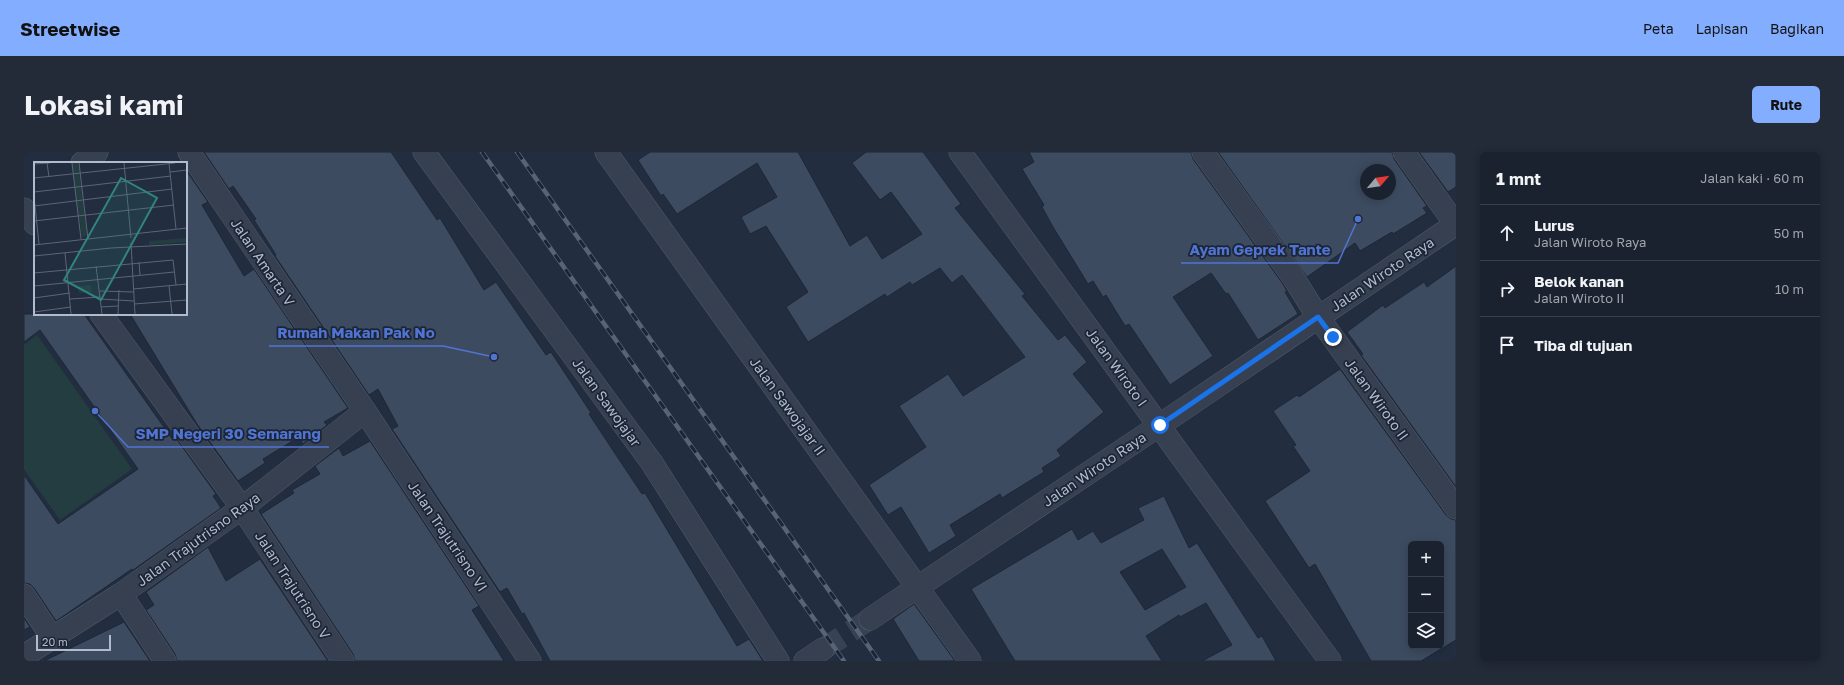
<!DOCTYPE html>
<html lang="id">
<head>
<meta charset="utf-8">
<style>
	body { margin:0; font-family:"Golos Text",sans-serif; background:#232a38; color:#f1f3f6 }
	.controls { position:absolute; right:12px; bottom:12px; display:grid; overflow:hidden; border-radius:6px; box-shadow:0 2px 10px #0003 }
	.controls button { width:36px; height:36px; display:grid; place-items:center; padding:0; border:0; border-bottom:1px solid #383f4c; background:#1a2230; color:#f1f3f6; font:20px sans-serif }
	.compass { position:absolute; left:1336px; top:12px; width:36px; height:36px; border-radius:50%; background:#1a2230; box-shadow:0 2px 10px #0003; rotate:61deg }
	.scale { position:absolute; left:12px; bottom:10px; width:75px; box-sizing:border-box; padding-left:4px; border:2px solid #b2bbcb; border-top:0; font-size:11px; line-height:14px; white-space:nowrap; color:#b2bbcb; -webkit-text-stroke:3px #1b2535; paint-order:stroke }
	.stop { position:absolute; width:12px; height:12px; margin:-9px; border:3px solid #1a73e8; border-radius:50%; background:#fff }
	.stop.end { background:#1a73e8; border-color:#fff; box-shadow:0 1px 4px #0008 }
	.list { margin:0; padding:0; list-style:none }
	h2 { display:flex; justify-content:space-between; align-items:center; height:52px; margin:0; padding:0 16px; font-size:17px }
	h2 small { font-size:13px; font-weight:400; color:#9fa4ab }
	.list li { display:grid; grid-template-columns:26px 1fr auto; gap:12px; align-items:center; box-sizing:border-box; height:56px; padding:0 16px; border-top:1px solid #383f4c }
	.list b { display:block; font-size:15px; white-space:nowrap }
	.list p { margin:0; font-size:13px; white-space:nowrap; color:#9fa4ab }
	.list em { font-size:13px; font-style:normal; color:#9fa4ab }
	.icon { flex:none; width:22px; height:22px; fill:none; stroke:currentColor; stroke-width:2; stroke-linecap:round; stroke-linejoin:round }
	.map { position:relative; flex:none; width:1432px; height:509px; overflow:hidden; border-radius:6px }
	header { display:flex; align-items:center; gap:24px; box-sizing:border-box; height:56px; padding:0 20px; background:#83aeff; color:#111 }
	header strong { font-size:19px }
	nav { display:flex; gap:22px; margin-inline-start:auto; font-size:14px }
	.intro { display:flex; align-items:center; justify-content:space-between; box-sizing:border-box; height:96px; padding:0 24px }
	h1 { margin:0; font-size:28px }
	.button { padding:10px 18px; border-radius:6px; background:#83aeff; color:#111; font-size:14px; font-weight:700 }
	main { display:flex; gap:24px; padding:0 24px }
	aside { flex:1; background:#1a2230; border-radius:6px; box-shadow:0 2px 10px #0003 }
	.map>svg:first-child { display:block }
	.green { fill:#243d41 }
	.building { fill:#3d4b60; stroke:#1d2737; fill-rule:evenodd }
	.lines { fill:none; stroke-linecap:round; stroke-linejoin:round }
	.street-tunnel { stroke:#384255; stroke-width:22; stroke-dasharray:22 11; stroke-linecap:butt }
	.street-casing { stroke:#515b6b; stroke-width:23 }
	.street { stroke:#364050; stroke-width:22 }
	.rail-casing { stroke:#576377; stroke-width:4.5 }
	.rail { stroke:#1b2535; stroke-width:3; stroke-dasharray:9; stroke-linecap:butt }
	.route { stroke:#1a73e8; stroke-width:5 }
	.labels { text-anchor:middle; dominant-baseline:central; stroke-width:3.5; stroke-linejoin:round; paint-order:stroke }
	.street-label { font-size:14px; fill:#b2bbcb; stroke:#1b2535 }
	.inset-road { fill:none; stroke:#5c6678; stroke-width:1 }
	.view { fill:#308481; fill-opacity:0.15; stroke:#308481; stroke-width:2 }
	.inset-edge { fill:none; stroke:#b2bbcb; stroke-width:2 }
	.leader { fill:none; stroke:#5174d3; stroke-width:1.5 }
	.callout-dot { fill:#5174d3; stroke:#1b2535; stroke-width:1.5 }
	.callout-label { font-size:15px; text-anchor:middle; font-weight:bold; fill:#5174d3; stroke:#1b2535; stroke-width:3.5; stroke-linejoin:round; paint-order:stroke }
</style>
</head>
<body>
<header>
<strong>Streetwise</strong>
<nav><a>Peta</a><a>Lapisan</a><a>Bagikan</a></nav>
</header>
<div class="intro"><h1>Lokasi kami</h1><a class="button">Rute</a></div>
<main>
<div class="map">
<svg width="1432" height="509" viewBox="0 0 1432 509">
	<rect width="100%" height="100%" fill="#222d40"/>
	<!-- green -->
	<polygon class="green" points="13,183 108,317 36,368 0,317 0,193"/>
	<!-- building -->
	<g class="building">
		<polygon points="180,0 367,0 413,68 416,66 460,138 472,130 522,203 527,200 567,261 565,262 590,300 618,342 621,341 713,494 725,487 739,509 526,509 500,461 498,462 483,436 476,440 368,277 374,274 354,237 345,243 251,104 252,103 230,68 232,67 209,34 205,37"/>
		<polygon points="626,0 774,0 826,94 843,83 858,107 898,82 867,40 856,48 828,11 842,0 899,0 937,52 931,56 1001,142 998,144 1034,188 1041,183 1063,210 1049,222 1080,260 1033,298 1037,304 1018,316 1020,320 978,346 976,342 926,373 932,384 905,401 877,355 864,363 845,333 902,295 875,254 924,222 939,244 1001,205 938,123 928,131 916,116 888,133 886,130 863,145 861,142 784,190 762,155 784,140 742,74 726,82 717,65 753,45 733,11 653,62 639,42 637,44 614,8"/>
		<polygon points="1005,0 1167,0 1169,7 1259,132 1263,139 1261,140 1274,162 1234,188 1204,141 1202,142 1187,121 1149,145 1189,204 1146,233 1105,172 1101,174 1082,143 1079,145 1069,129 1064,132 1029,75 1018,55 1020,53 998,17 1010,10"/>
		<path d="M1194,0H1368L1370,7L1403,54L1399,56L1403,61L1369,82L1368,80L1336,99L1331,91L1283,125ZM1342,18H1366V42H1342Z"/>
		<polygon points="1395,0 1432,0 1432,35 1424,40"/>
		<polygon points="162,18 184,50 178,53 220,124 230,117 324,256 300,270 303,273 279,292 275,285 239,307 241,311 214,329 173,272 106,162 162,162"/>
		<polygon points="1432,114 1432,335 1337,203 1339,202 1323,180 1359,153 1361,156 1400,130 1403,135"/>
		<polygon points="0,162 60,162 149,288 152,286 192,342 189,344 197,356 109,418 108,417 32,469 10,436 6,432 0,431 0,323 34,372 114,317 16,178 0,190"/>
		<path d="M1316,217L1422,363L1427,367L1432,368V488L1397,509H1347L1291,412L1285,416L1241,349L1286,319L1269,294L1272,293L1249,259L1273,243L1275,245ZM1387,392H1417V494H1387Z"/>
		<polygon points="346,289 455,454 448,458 480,509 331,509 329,502 237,362 270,341 268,338 296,322 291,314 315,296 319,304"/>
		<path d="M1140,344L1165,396L1173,391L1234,486L1238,484L1252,509H1178L1208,493L1182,451L1156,465L1155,463L1122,484L1138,509H991L947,437L1048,377L1054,388L1069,379L1077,391L1120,368L1114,356ZM1138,397L1162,435L1121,458L1096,420Z"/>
		<polygon points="184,395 202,429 236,407 304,509 153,509 151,502 122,458 130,453 122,440"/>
		<polygon points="890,452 931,509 895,509 869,467"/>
		<polygon points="0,466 6,475 0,478"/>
		<polygon points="100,470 126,509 20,509"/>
	</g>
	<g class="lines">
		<!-- street-tunnel -->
		<polyline class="street-tunnel" points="799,497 846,467"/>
		<!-- street casing -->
		<g class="street-casing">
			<g id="street">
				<polyline points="165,0 341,259 506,509"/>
				<polyline points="400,0 628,311 754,509"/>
				<polyline points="582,0 946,509"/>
				<polyline points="936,0 1306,509"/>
				<polyline points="1179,0 1269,125 1294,165 1432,356"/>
				<polyline points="1380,0 1432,73"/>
				<polyline points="58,11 73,0"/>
				<polyline points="0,57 11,72"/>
				<polyline points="77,162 218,356 319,509"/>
				<polyline points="97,442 141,509"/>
				<polyline points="0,443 29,487"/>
				<polyline points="846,467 1136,273 1432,72"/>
				<polyline points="0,504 97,442 218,356 341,259"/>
				<polyline points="781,509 799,497"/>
			</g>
		</g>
		<!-- street -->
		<use href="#street" class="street"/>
		<!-- rail casing -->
		<g class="rail-casing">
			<g id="rail">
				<polyline points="458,0 820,509"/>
				<polyline points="493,0 855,509"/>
			</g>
		</g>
		<!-- rail -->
		<use href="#rail" class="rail"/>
	</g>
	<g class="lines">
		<!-- route -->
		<polyline class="route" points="1136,273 1294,165 1309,185"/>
	</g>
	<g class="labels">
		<!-- street labels -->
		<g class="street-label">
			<text transform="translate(239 110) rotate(56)">Jalan Amarta V</text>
			<text transform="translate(1358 122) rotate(-34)">Jalan Wiroto Raya</text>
			<text transform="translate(1093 215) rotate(54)">Jalan Wiroto I</text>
			<text transform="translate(1353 247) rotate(54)">Jalan Wiroto II</text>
			<text transform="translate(583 250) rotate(54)">Jalan Sawojajar</text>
			<text transform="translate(764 254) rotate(54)">Jalan Sawojajar II</text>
			<text transform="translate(1070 317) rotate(-34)">Jalan Wiroto Raya</text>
			<text transform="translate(424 384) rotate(56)">Jalan Trajutrisno VI</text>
			<text transform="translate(174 387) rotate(-36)">Jalan Trajutrisno Raya</text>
			<text transform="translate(269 433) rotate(57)">Jalan Trajutrisno V</text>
		</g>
	</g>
	<!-- overview -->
	<g transform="translate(10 10)">
		<rect width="153" height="153" fill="#222d40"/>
		<path d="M38,1H44L53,74L48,75ZM153,76V80L115,83V79ZM57,123L58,130L45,131L44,124Z" fill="#243d41"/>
		<path class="inset-road" d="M13,1L15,15M38,1L47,77M45,1L54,77M90,1L97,76M135,1L142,67M0,2L16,1M136,10L153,8M0,16L141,1M0,30L137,14M0,34L5,82M0,44L138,27M0,59L140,43M97,81L101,152M0,83L153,66M31,91L37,152M0,94L77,86L153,82M105,100L106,113M62,104L68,152M0,111L139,98L142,123M0,124L140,110M135,124L138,152M99,127L153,122M66,129L100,130M0,136L36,131M36,137L66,135M66,137L100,139M100,142L153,138M67,145L84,144M0,150L37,145M84,152L85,128"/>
		<path class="view" d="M87,16L123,36L67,138L30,118Z"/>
		<rect width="153" height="153" class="inset-edge"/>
	</g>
	<!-- callouts -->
	<path class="leader" d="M1334 67L1314 111H1157M470 205L419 194H245M71 259L104 295H305"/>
	<g class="callout-dot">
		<circle cx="1334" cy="67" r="4"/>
		<circle cx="470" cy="205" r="4"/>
		<circle cx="71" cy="259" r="4"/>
	</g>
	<g class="callout-label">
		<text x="1236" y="103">Ayam Geprek Tante</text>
		<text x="332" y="186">Rumah Makan Pak No</text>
		<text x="204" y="287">SMP Negeri 30 Semarang</text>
	</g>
</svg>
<div class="controls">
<button>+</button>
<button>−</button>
<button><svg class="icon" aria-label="layers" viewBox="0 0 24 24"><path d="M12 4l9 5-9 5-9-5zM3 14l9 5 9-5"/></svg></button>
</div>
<svg class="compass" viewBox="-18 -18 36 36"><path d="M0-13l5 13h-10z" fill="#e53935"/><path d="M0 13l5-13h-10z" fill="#9fa4ab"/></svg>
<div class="scale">20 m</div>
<div class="stop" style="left:1136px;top:273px"></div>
<div class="stop end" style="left:1309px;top:185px"></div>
</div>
<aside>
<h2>1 mnt<small>Jalan kaki · 60 m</small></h2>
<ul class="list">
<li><svg class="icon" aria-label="ahead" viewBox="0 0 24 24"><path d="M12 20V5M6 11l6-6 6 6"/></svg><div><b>Lurus</b><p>Jalan Wiroto Raya</p></div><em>50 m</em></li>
<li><svg class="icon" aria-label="right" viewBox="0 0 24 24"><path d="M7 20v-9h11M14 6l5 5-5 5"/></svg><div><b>Belok kanan</b><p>Jalan Wiroto II</p></div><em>10 m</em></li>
<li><svg class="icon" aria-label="arrive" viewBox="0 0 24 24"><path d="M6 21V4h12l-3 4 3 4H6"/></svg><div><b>Tiba di tujuan</b></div></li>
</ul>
</aside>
</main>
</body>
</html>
